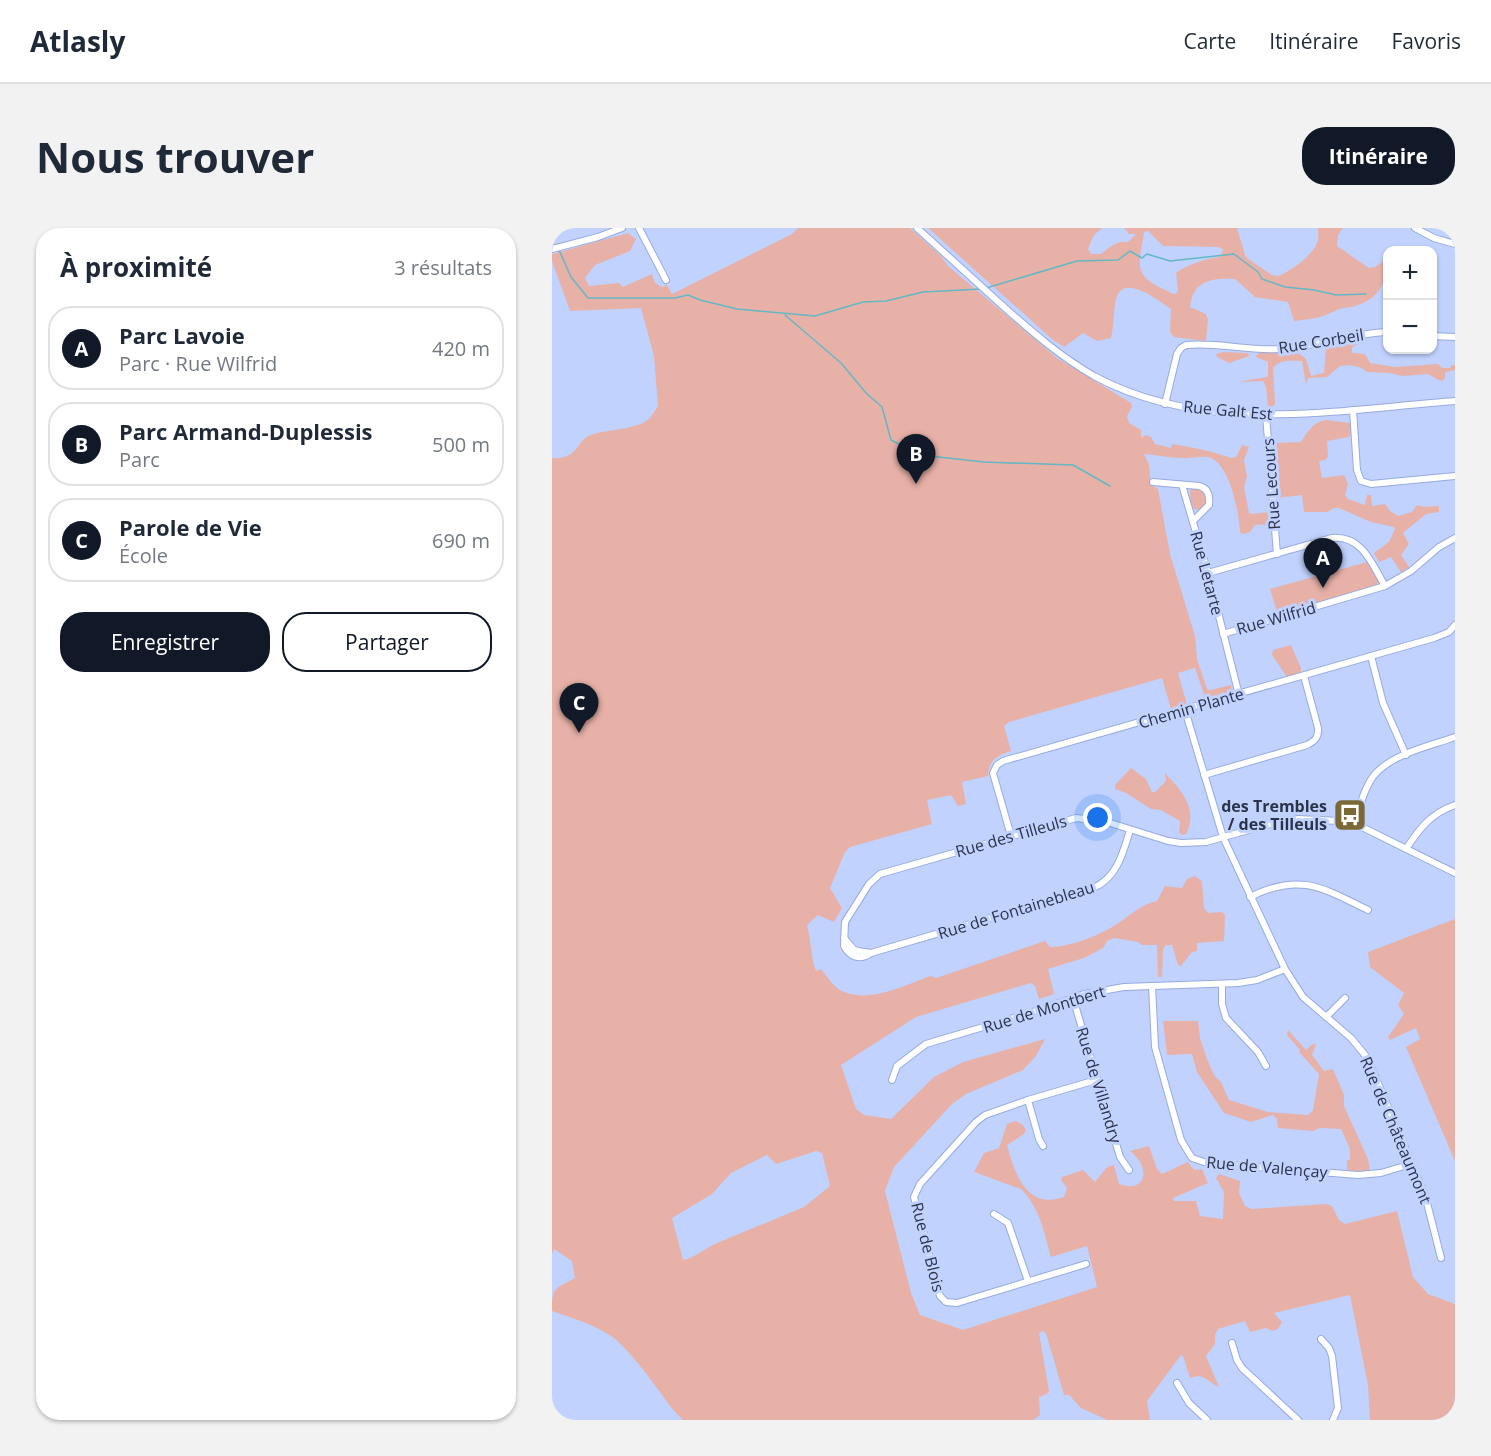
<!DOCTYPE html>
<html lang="fr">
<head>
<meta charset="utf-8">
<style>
	body { margin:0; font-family:"Open Sans",sans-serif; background:#f2f2f3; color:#1f2937 }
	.controls { position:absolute; right:18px; top:18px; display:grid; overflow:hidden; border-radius:12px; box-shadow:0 2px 4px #0004 }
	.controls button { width:54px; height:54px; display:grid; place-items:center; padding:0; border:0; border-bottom:2px solid #e0e1e3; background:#fff; color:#1f2937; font:30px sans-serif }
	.you { position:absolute; left:546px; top:590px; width:21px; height:21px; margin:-15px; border:4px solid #fff; border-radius:50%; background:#1a73e8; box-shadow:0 0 0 9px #1a73e833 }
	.badge { display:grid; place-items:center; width:39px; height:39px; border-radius:50%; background:#111827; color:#fff; font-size:20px; font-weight:700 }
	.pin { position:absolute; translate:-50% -50px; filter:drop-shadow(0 2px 3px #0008) }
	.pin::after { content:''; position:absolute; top:32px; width:21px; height:18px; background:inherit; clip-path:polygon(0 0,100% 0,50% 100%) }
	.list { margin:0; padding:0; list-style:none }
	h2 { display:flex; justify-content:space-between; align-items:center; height:78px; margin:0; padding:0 24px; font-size:26px }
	h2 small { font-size:20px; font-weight:400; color:#747a83 }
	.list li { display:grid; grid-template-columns:39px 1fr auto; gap:18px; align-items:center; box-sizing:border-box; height:84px; margin:0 12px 12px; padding:0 12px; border:2px solid #e0e1e3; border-radius:24px }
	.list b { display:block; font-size:22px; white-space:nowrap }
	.list p { margin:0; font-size:20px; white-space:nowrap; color:#747a83 }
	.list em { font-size:20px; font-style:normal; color:#747a83 }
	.actions { display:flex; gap:12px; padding:18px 24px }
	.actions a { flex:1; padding:14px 0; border:2px solid #111827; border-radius:24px; text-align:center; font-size:21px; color:#111827 }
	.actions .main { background:#111827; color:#fff }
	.map { position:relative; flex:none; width:903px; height:1192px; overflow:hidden; border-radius:24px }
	header { display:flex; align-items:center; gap:36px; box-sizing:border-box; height:84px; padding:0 30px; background:#fff; border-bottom:2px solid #e0e1e3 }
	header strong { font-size:28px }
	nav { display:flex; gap:33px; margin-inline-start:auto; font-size:21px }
	.intro { display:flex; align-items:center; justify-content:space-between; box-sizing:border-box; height:144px; padding:0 36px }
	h1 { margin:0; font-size:42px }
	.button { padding:15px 27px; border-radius:24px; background:#111827; color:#fff; font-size:21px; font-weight:700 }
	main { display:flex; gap:36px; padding:0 36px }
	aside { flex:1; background:#fff; border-radius:24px; box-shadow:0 2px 4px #0004 }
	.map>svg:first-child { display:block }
	.green { fill:#e7b1a8; fill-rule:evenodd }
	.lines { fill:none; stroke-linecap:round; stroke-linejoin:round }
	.stream { stroke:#64b7c5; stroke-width:1.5 }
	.minor-casing { stroke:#97aae0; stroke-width:8 }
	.minor { stroke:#fff; stroke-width:6 }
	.labels { text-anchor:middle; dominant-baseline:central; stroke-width:6; stroke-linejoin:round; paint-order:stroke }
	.street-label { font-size:16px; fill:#2c344a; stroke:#c1d2ff }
	.poi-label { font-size:16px; font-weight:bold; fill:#2c344a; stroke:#c1d2ff; text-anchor:end }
</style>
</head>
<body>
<header>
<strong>Atlasly</strong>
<nav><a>Carte</a><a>Itinéraire</a><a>Favoris</a></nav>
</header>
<div class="intro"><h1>Nous trouver</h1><a class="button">Itinéraire</a></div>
<main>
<aside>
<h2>À proximité<small>3 résultats</small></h2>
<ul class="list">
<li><span class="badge">A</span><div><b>Parc Lavoie</b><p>Parc · Rue Wilfrid</p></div><em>420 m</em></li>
<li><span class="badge">B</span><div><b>Parc Armand-Duplessis</b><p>Parc</p></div><em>500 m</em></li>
<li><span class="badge">C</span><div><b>Parole de Vie</b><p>École</p></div><em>690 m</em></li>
</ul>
<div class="actions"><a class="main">Enregistrer</a><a>Partager</a></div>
</aside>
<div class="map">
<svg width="903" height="1192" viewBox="0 0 903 1192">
	<rect width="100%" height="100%" fill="#c1d2ff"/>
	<!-- green -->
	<g class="green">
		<path d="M246,0H358L389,28L396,38L505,130L579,175L580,179L575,188L577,195L589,202V210L594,207L599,209L603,216L619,220L620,216C640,219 659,223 679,230L684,229L690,217L697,219L692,232L695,248L692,259L697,285L699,286L718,284L719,296L703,297L698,304L690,306L688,304C687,285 678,238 659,230C650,227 640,231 630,230C618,230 605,227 592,226L597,236L599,257L606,261L618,326L643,408L645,431L655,461L658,462L679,457L680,465L654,472L643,440L626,445L635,477L619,481L610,450L457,494L452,498L459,523C445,528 437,531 436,548L410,554L414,576L406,578L399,567L375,572L380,596L298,619L293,624L278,660L290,680L282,694L266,687L255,697C259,711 259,731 264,743L269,741C275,748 281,758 288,762C316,777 352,757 379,748L384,750L493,713L498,719C519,719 551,706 568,694C581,685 590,676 605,673L613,658L630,660L635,651L643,648L650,653L652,680L656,685L670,684L673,687L672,713L645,715V723L640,724L629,738L626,737L620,717H614L611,721L610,748L608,750L606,748L605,717H590L586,714L562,710L555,713L551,720L532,730L496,741L502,766L487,771L483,758L479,755L364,789L289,837L304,881L312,887L339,891L382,849L411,834L493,811L484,828L471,842L414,866L400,876L342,939L333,963L359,1065L368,1087L411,1102L545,1059L535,1018L499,1029C492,1004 488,980 469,961L422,944L432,925L447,920L455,896L463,893L470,896L474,902L472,906L455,917C463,947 475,982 512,969L515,960L509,952L510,949L531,942L543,954L555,939L562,937L567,956C594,966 600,940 578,923L597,918L605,941L610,946L636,934L642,942L650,941L656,955L621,970L622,973H644L648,988L671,991L672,964L664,950L667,946L688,953L687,965L693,978L700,981L774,976L780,978L787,992L793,996L845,983L861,1049L876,1066L903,1076V1192H818L816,1157L798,1067L722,1085L730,1094L726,1101L721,1103L714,1100L698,1104L693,1093L666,1101L663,1107V1116L654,1128L667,1159C655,1154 653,1144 638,1150L631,1128L629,1127L595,1173L598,1192H555L529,1180L517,1167H512L494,1105L490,1103L487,1105L497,1163L495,1166L487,1169L488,1187L481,1192H131L123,1184C107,1164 77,1118 56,1106C39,1095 19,1090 0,1083C0,1060 2,1061 23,1050L20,1033L2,1021L0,1026V230C27,232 24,212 39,207C52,202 84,201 94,193C99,190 103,182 106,178L102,128L89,80L18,83L0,33V26L76,5L84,11L78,23L43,37L33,50L37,58L67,55L71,59L100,46L103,55L110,59L115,57L120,66L240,6ZM264,923L270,925L278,958L252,979L165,1015C153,1020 143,1030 131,1032L120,990L160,966L179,945L215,927L224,936Z"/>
		<path d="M376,0H550L542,7L536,21L539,26H549C558,19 565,12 576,14L584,6H577L572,0H685L693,27L696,31L720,47L726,48C739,43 760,28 765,15C767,11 766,4 766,0H791L786,7L785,18L817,40L823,39L833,32L835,34C836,53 826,71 806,77C799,80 790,79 783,83C769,90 759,91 742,93L736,74L703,69L683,51C660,50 641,52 638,79L654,86L656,92L654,113L622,109L618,104L619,81C607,73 571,44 564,71C561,84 562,97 559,110L545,113L531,105L512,119L501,112ZM596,3L611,18L667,19L671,22L668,29C654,30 635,37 624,45L626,62L624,66C618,66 617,63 611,61C579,46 588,34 592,4Z"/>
		<path d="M807,112L806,116L800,119V125L813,126L818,135L843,139L886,136L890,140H898L899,137H903V142L893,144V151L889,153L876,146L851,148L837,145L816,144L807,139L796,137L788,138L775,149L756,150L754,156L750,133C739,133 728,131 721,140L723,176L719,180L716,178L714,159L711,153L686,154L715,149L716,147V134L704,129L706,125L744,123L754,131L759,148L772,145L774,119Z"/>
		<polygon points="671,124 696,125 697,128 677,135 665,129 664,126"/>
		<path d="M774,192L798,195L799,205L797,209L775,213L776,229L773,232L767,233L770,250L792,247L796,256L793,267L796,271L813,277L815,267H819L820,278L833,276L838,283L846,288L860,284L865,277L872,279L887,278V284L874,286L851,305L857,316L849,327L857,339L849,344L839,329L827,334L822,325L837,314L843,301L842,299L819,294L787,280H782L775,284H752L750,267L725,270L721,215L749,214C756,203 761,194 774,192Z"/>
		<polygon points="641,260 649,261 654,267 655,274 648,282 642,281 639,276 638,262"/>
		<polygon points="815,334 827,353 825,357 726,387 718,361"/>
		<polygon points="739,417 749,440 749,444 735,449 720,427 721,422"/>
		<path d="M579,540L594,551L600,564H603L614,553L613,545C629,562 647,581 634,606L630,607L627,604L628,593L609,582L599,581L574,565L563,561V557Z"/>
		<polygon points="903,691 903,933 854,819 868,811 864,800 838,812 836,809 852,786 846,777 852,765 818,739 816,724"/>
		<polygon points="611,793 646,793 648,810 655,831 662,847 669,854 677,872 716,884 756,887 761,882 767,846 747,824 748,822 735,807 736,802 754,822 761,816 764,816 760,827 772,843 781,841 792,867 792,878 816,931 818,943 795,943 795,932 798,932 798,921 789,901 768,900 761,903 726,900 725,891 721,887 699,894 672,885 645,844 640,826 615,827"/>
	</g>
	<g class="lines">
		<!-- stream -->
		<g class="stream">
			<polyline points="5,22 8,24 19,49 36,70 123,70 136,67 148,72 185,81 263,88 311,74 334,73 371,64 429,61"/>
			<polyline points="434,60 525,33 566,32 578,23 590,30 595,26 618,33 682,26 706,44 710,51 733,59 762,62 784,67 814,66"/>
			<polyline points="233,87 289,135 314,165 330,179 339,212 368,227 432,234 521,237 558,258"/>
		</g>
		<!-- minor casing -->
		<g class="minor-casing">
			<g id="minor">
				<polyline points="87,0 114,52"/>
				<path d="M365,0C394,26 423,53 452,79C480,104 509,129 542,148C653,208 783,182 903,173"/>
				<polyline points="863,0 882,10 903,16"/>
				<polyline points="0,21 46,9 70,0"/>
				<polyline points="880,108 903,109"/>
				<path d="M613,176L625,126L629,120L634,117C665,114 696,123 726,121C763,119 799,105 836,104"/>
				<polyline points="801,182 805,242 809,253 819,256 903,248"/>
				<polyline points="714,187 725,326"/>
				<path d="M601,254L647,258C656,260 658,268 657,277L641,293"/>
				<polyline points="630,257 656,345 687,467"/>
				<path d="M656,345L780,310C810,307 820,336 833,358"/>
				<polyline points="671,406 833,358 859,343 887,319 903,310"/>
				<polyline points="819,428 831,475 854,527"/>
				<polyline points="633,482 671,609 733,741 751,769 799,810 813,827 820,841 873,967 889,1030"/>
				<path d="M652,547L755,517C763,513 767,509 766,500L752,448"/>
				<path d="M803,596C806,582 814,554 825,544C844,525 878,518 903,509"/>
				<path d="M578,602C571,625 565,650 541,660L319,725C308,733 298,729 292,718L293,694L317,656L328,646L524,590L552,593L616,613L629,615L654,614L714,597L746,591L788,593L808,598L903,645"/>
				<polyline points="459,608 441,545 445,537 451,533 882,410 897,404 903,397"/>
				<path d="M854,621C867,601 879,585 903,577"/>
				<path d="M698,669C748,644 771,660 816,682"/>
				<path d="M292,710C306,726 298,721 319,725"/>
				<polyline points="670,756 670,776 674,790 706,824 714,838"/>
				<polyline points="600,758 603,819 629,912 640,930 655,935 806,947 829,945 859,936"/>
				<polyline points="521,770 568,929 577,942"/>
				<polyline points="774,789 793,770"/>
				<polyline points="340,852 345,838 374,816 475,786 532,766 572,759 686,755 705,752 733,741"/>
				<polyline points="476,872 487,911 491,918"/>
				<polyline points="442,986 456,995 476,1053"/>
				<polyline points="534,1036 405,1075 394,1074 388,1068 362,969 368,956 424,894 433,887 476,872 544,852"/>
				<polyline points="769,1111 777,1120 780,1128 786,1180 781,1192"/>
				<polyline points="680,1115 685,1132 690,1140 746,1192"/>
				<polyline points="625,1155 637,1175 655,1192"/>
			</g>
		</g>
		<!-- minor -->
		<use href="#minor" class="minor"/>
	</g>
	<!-- icons -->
	<defs>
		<g id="bus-square" transform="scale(1.725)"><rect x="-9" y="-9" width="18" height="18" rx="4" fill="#7a6836" stroke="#c1d2ff"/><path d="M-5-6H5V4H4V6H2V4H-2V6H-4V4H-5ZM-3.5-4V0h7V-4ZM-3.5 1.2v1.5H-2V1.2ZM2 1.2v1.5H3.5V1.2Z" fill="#fff"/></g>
	</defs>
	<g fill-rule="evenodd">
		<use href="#bus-square" x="798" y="587"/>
	</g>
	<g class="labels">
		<!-- street labels -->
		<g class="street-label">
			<text transform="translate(769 113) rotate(-9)">Rue Corbeil</text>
			<text transform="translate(676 182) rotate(5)">Rue Galt Est</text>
			<text transform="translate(719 256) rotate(-94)">Rue Lecours</text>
			<text transform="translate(655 345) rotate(75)">Rue Letarte</text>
			<text transform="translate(724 390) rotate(-16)">Rue Wilfrid</text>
			<text transform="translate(639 480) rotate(-16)">Chemin Plante</text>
			<text transform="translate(459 608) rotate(-16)">Rue des Tilleuls</text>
			<text transform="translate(464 682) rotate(-17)">Rue de Fontainebleau</text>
			<text transform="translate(492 781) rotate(-17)">Rue de Montbert</text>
			<text transform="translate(547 857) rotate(73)">Rue de Villandry</text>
			<text transform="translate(844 902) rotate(67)">Rue de Châteaumont</text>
			<text transform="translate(715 939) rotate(5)">Rue de Valençay</text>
			<text transform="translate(376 1019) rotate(76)">Rue de Blois</text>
		</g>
		<!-- poi labels -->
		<g class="poi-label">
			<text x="775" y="578">des Trembles<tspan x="775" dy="18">/ des Tilleuls</tspan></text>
		</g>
	</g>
</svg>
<div class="controls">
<button>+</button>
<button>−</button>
</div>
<div class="you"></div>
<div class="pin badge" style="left:771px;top:360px">A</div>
<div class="pin badge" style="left:364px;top:256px">B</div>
<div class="pin badge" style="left:27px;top:505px">C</div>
</div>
</main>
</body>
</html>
